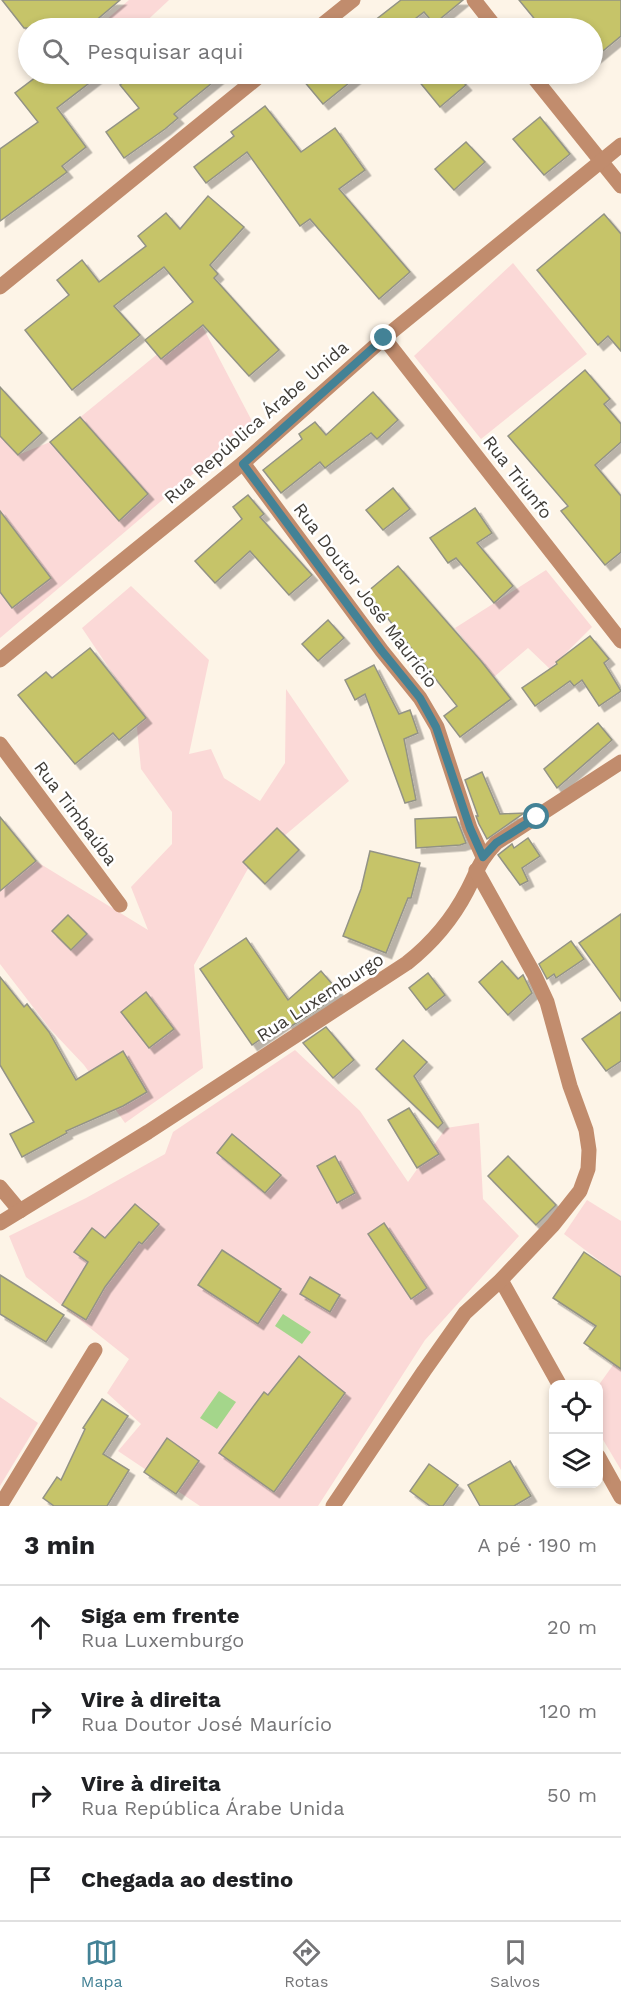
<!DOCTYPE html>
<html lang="pt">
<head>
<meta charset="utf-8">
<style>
	body { margin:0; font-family:"Work Sans",sans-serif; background:#f6f6f6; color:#202124 }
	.controls { position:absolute; right:18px; bottom:18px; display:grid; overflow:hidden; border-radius:12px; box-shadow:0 3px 9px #0003 }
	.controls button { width:54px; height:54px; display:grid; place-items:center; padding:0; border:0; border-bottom:2px solid #e0e0e0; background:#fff; color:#202124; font:30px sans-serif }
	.stop { position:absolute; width:18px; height:18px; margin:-14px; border:4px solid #438296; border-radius:50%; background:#fff }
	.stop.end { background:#438296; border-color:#fff; box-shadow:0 2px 6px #0008 }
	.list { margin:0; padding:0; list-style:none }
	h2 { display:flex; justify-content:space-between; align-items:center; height:78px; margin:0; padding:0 24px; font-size:26px }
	h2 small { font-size:20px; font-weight:400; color:#757577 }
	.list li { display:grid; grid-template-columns:39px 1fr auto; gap:18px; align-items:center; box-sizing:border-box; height:84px; padding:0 24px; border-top:2px solid #e0e0e0 }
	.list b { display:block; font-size:22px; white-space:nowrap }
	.list p { margin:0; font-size:20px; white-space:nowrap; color:#757577 }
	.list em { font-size:20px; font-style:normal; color:#757577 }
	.icon { flex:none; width:33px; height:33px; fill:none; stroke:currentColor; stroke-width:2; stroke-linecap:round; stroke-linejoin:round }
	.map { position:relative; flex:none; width:621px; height:1506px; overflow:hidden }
	.search { position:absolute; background:#fff; box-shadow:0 3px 9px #0003; left:18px; right:18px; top:18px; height:66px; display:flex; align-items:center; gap:15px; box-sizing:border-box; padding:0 21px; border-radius:33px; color:#757577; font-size:22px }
	.sheet { height:414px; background:#fff }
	nav { display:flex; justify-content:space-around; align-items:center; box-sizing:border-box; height:84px; border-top:2px solid #e0e0e0; background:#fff; font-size:16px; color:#757577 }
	nav a { display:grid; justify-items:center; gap:3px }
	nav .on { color:#438296 }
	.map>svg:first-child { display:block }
	.green { fill:#fbd9d7 }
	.water { fill:#a4d68b }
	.building { fill:#c6c469; stroke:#939385; stroke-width:1.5; filter:url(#shadow) }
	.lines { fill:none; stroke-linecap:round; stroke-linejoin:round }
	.minor { stroke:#c18c6d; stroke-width:15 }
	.route { stroke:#438296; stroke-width:8 }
	.labels { text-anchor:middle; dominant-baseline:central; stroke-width:5; stroke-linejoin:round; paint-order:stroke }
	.street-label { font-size:18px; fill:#3f3c37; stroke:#fff }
</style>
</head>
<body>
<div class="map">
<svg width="621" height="1506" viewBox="0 0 621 1506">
	<defs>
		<filter id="shadow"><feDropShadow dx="5.5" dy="5.5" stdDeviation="0" flood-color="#0004"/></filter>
	</defs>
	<rect width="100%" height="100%" fill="#fdf4e7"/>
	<!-- green -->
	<g class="green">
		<polygon points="129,0 169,0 139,28 97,28"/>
		<polygon points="513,263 587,354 481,439 414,356"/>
		<polygon points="199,320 253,423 0,638 0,436 18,455 50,442"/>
		<polygon points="546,570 592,627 550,669 528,648 494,677 455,628"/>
		<polygon points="131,586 209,660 189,754 211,749 224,778 260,801 285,763 286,689 349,781 250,865 194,965 203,1068 125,1123 84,1065 50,1029 0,964 0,890 34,860 148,930 131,887 172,844 172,812 141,769 135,707 82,628"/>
		<polygon points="295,1050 360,1111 408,1182 446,1128 479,1123 483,1199 519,1236 425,1340 318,1506 200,1506 118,1451 141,1424 107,1393 129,1359 26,1277 9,1236 86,1198 165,1154 173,1132"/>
		<polygon points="587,1200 621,1221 621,1277 564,1234"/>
		<polygon points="621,1354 621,1470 599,1433 598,1386"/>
		<polygon points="0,1397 38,1423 0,1486"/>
	</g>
	<!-- water -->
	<g class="water">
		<polygon points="283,1314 311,1332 302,1344 275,1326"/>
		<polygon points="219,1391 236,1402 217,1429 200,1418"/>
	</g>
	<!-- building -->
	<g class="building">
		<polygon points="2,0 120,0 87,28 24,28"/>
		<polygon points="401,0 463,0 434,24 424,12 403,28 365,28"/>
		<polygon points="519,0 621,0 621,36 592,60 592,28 542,28"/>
		<polygon points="40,74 101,74 57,108 86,147 62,166 67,172 0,221 0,149 38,122 15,93"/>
		<polygon points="135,74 223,74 174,114 178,118 165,129 124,158 106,132 139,108 120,85"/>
		<polygon points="298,74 360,74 323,104"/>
		<polygon points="413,74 456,74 466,85 440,107"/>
		<polygon points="265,106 301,152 335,128 365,170 339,189 410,272 379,299 310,219 300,226 247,152 206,183 194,167 234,136 231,132"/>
		<polygon points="540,117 570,154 544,175 513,139"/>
		<polygon points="466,142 485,162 454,190 435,169"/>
		<polygon points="208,196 244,227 210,265 218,274 214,278 279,350 249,376 203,325 161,359 145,340 193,302 164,267 114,306 140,335 72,390 25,330 69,295 57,280 82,260 99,282 146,246 138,236 166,213 180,229"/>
		<polygon points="604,214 621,234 621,351 608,336 598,345 537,270"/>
		<polygon points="585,370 610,399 604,404 621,424 621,442 595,465 621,496 621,552 605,565 561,511 568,506 508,436"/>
		<polygon points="0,387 42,433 18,455 0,436"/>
		<polygon points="373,392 398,420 377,439 371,433 325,468 320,462 281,493 263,470 302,439 299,434 315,422 326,435"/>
		<polygon points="80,417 148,494 119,521 50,442"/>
		<polygon points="393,488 410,509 383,530 366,510"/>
		<polygon points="248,495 264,514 260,517 312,575 289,595 250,551 215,583 195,561 242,519 233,507"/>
		<polygon points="475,508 492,533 477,543 513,586 494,603 456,558 448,563 430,538"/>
		<polygon points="0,511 51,578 12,608 0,592"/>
		<polygon points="398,566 481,661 511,699 460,737 444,716 457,706 367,592"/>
		<polygon points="328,620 344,638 318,661 302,644"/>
		<polygon points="590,636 609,659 604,663 621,691 599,706 582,680 574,686 570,681 535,706 522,688 557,664 556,662"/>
		<polygon points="90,648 146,718 119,740 113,733 75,764 18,695 46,672 52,678"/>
		<polygon points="374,665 399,714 410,710 418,733 404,739 416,800 405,803 365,694 355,700 345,680"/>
		<polygon points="598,723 612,740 557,788 544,769"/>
		<polygon points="482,772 500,814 524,813 487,839 479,824 476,816 478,816 465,780"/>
		<polygon points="0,817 36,861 0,891"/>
		<polygon points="456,817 466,843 460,845 416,848 415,819"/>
		<polygon points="277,828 299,850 265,884 243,862"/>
		<polygon points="528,838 540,856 522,868 528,881 520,885 498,855 512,844 514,848"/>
		<polygon points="370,851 420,863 411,898 408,898 386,953 343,936 361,889"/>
		<polygon points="621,914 621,1001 579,943"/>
		<polygon points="68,915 87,934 71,950 52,931"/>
		<polygon points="246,938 288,1000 321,971 339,992 321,1007 290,1027 286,1022 252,1045 200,969"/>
		<polygon points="571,941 584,959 556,978 554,974 547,979 539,964"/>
		<polygon points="502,961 518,979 523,975 532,993 508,1015 479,982"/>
		<polygon points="428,973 445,995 426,1010 409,988"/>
		<polygon points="0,977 24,1007 27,1004 49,1032 76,1080 123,1051 147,1092 123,1106 66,1131 67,1133 22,1157 10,1134 34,1122 0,1065"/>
		<polygon points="146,992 174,1029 149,1048 121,1012"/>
		<polygon points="621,1012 621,1061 606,1071 582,1039"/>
		<polygon points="326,1027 354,1060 333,1078 303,1043"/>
		<polygon points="403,1040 427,1062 414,1076 443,1123 438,1128 376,1069"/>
		<polygon points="409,1108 439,1154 417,1168 388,1120"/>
		<polygon points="232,1134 281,1175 265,1193 217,1153"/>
		<polygon points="335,1156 355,1193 337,1203 317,1166"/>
		<polygon points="508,1156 556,1205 536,1225 488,1176"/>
		<polygon points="135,1204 159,1224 142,1244 139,1242 105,1287 86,1320 62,1305 88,1262 74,1252 92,1228 105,1238"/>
		<polygon points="384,1223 427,1288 411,1299 368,1234"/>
		<polygon points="222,1250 281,1289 258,1324 198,1285"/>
		<polygon points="584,1252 621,1277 621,1369 584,1343 596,1326 553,1298"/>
		<polygon points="0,1275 64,1315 46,1342 0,1314"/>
		<polygon points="310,1277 340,1295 330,1312 300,1294"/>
		<polygon points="299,1356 345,1393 274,1492 219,1453 264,1392 268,1395"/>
		<polygon points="102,1399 128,1416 103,1454 129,1470 107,1506 54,1506 43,1498 57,1477 61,1480 85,1429 83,1428"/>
		<polygon points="167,1438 199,1461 176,1494 144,1472"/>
		<polygon points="510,1461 531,1496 514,1506 480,1506 468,1485"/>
		<polygon points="429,1464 458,1485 443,1506 430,1506 410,1491"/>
	</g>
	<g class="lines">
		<!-- minor -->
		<g class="minor">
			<polyline points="474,0 496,28"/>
			<polyline points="318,28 353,0"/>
			<polyline points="531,74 621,186"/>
			<polyline points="0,287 262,74"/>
			<polyline points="384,338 621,641"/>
			<polyline points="243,463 382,651 420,698 437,727 470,828 483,857"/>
			<polyline points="0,660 243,463 384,338 621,145"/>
			<polyline points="0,744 120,905"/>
			<polyline points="0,1187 20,1211"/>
			<path d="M0,1223L148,1132L407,963C431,944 453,918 467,891C478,870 479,861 496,843L621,762"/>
			<polyline points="501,1280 559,1384"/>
			<polyline points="598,1456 621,1497"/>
			<polyline points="0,1506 95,1350"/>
			<polyline points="333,1506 424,1371 465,1313 501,1280 553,1225 580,1191 588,1169 589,1150 586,1130 570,1086 547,1002 534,974 476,870"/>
		</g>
	</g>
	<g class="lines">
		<!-- route -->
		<polyline class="route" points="384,338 243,464 382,651 420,698 436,727 470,828 483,857 496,843 537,817"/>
	</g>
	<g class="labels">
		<!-- street labels -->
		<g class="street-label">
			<text transform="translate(256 422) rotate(-41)">Rua República Árabe Unida</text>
			<text transform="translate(518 477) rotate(52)">Rua Triunfo</text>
			<text transform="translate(366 595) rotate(53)">Rua Doutor José Maurício</text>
			<text transform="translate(76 813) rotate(53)">Rua Timbaúba</text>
			<text transform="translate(320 997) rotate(-33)">Rua Luxemburgo</text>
		</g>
	</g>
</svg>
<div class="controls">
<button><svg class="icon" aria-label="locate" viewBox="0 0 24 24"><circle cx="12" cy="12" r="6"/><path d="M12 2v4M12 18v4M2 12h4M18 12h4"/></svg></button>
<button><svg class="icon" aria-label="layers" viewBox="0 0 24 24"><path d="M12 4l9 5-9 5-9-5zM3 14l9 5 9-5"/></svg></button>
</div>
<div class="stop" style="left:537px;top:817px"></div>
<div class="stop end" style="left:384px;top:338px"></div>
<div class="search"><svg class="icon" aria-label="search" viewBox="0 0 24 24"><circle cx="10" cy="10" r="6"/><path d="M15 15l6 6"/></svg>Pesquisar aqui</div>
</div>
<section class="sheet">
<h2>3 min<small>A pé · 190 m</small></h2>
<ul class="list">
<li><svg class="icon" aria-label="ahead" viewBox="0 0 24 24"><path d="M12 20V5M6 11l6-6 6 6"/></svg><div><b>Siga em frente</b><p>Rua Luxemburgo</p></div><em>20 m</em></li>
<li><svg class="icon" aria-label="right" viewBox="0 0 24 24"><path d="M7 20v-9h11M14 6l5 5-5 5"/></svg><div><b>Vire à direita</b><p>Rua Doutor José Maurício</p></div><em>120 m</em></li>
<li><svg class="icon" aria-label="right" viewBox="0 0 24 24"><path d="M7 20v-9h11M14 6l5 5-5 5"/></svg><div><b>Vire à direita</b><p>Rua República Árabe Unida</p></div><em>50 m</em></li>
<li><svg class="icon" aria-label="arrive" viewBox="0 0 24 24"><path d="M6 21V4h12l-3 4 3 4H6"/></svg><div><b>Chegada ao destino</b></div></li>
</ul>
</section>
<nav>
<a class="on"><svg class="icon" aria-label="map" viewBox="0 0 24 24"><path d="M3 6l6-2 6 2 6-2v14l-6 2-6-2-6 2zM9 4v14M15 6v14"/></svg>Mapa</a>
<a><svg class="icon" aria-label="directions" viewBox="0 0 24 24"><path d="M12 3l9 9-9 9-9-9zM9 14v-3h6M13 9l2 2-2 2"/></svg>Rotas</a>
<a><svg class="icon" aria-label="saved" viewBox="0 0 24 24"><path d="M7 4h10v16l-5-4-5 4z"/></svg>Salvos</a>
</nav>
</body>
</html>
